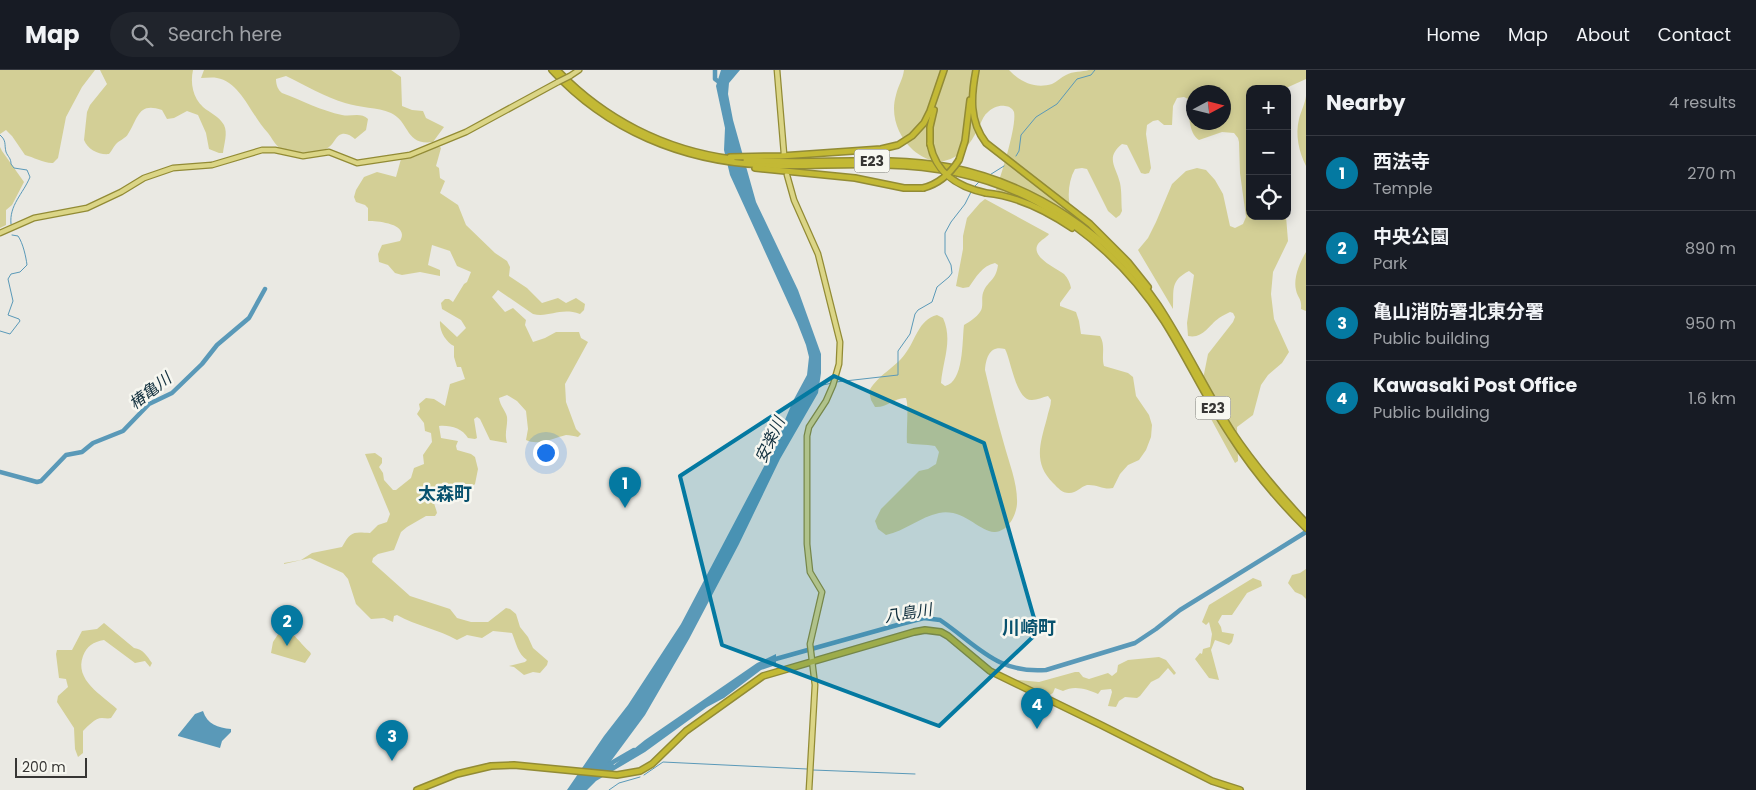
<!DOCTYPE html>
<html lang="en">
<head>
<meta charset="utf-8">
<style>
	body { margin:0; font-family:Poppins,"Noto Sans JP",sans-serif; background:#20242c; color:#f1f3f6 }
	.controls { position:absolute; right:15px; top:15px; display:grid; overflow:hidden; border-radius:10px; box-shadow:0 2px 12px #0003 }
	.controls button { width:45px; height:45px; display:grid; place-items:center; padding:0; border:0; border-bottom:1px solid #363941; background:#171b24; color:#f1f3f6; font:25px sans-serif }
	.compass { position:absolute; left:1186px; top:15px; width:45px; height:45px; border-radius:50%; background:#171b24; box-shadow:0 2px 12px #0003; rotate:83deg }
	.scale { position:absolute; left:15px; bottom:12px; width:72px; box-sizing:border-box; padding-left:5px; border:2px solid #373634; border-top:0; font-size:14px; line-height:18px; white-space:nowrap; color:#373634; -webkit-text-stroke:4px #f7f7f0; paint-order:stroke }
	.you { position:absolute; left:545px; top:382px; width:18px; height:18px; margin:-12px; border:4px solid #fff; border-radius:50%; background:#1a73e8; box-shadow:0 0 0 8px #1a73e833 }
	.badge { display:grid; place-items:center; width:32px; height:32px; border-radius:50%; background:#0479a1; color:#fff; font-size:16px; font-weight:700 }
	.pin { position:absolute; translate:-50% -41px; filter:drop-shadow(0 1px 2px #0008) }
	.pin::after { content:''; position:absolute; top:26px; width:18px; height:15px; background:inherit; clip-path:polygon(0 0,100% 0,50% 100%) }
	.list { margin:0; padding:0; list-style:none }
	h2 { display:flex; justify-content:space-between; align-items:center; height:65px; margin:0; padding:0 20px; font-size:21px }
	h2 small { font-size:16px; font-weight:400; color:#9ea1a6 }
	.list li { display:grid; grid-template-columns:32px 1fr auto; gap:15px; align-items:center; box-sizing:border-box; height:75px; padding:0 20px; border-top:1px solid #363941 }
	.list b { display:block; font-size:19px; white-space:nowrap }
	.list p { margin:0; font-size:16px; white-space:nowrap; color:#9ea1a6 }
	.list em { font-size:16px; font-style:normal; color:#9ea1a6 }
	.icon { flex:none; width:28px; height:28px; fill:none; stroke:currentColor; stroke-width:2; stroke-linecap:round; stroke-linejoin:round }
	.map { position:relative; flex:none; width:1306px; height:720px; overflow:hidden }
	header { display:flex; align-items:center; gap:30px; box-sizing:border-box; height:70px; padding:0 25px; background:#171b24; border-bottom:1px solid #363941 }
	header strong { font-size:24px }
	nav { display:flex; gap:28px; margin-inline-start:auto; font-size:18px }
	.search { width:350px; height:45px; background:#20242c; display:flex; align-items:center; gap:12px; box-sizing:border-box; padding:0 18px; border-radius:28px; color:#9ea1a6; font-size:19px }
	main { display:flex }
	aside { flex:1; background:#171b24 }
	.map>svg:first-child { display:block }
	.green { fill:#d3cf96; fill-rule:evenodd }
	.water { fill:#5a99b8 }
	.lines { fill:none; stroke-linecap:round; stroke-linejoin:round }
	.stream { stroke:#5a99b8; stroke-width:1 }
	.river { stroke:#5a99b8; stroke-width:4.5 }
	.major-casing { stroke:#928b35; stroke-width:7 }
	.highway-casing { stroke:#928b35; stroke-width:8 }
	.major { stroke:#dbd586; stroke-width:4.5 }
	.highway { stroke:#c3b935; stroke-width:5 }
	.major-bridge-casing { stroke:#928b35; stroke-width:7; stroke-linecap:butt }
	.highway-bridge-casing { stroke:#928b35; stroke-width:8; stroke-linecap:butt }
	.major-bridge { stroke:#dbd586; stroke-width:4.5 }
	.highway-bridge { stroke:#c3b935; stroke-width:5 }
	.marked { fill:#0479a1; fill-opacity:0.2; stroke:#0479a1; stroke-width:4; stroke-linejoin:round }
	.labels { text-anchor:middle; dominant-baseline:central; stroke-width:5; stroke-linejoin:round; paint-order:stroke }
	.shield { fill:#f7f7f0; stroke:#71706c; stroke-width:1 }
	.shield-label { font-size:14px; font-weight:bold; fill:#373634 }
	.water-label { font-size:16px; font-style:italic; fill:#12303e; stroke:#f7f7f0 }
	.quarter-label { font-size:18px; font-weight:bold; fill:#08526e; stroke:#f7f7f0 }
</style>
</head>
<body>
<header>
<strong>Map</strong>
<div class="search"><svg class="icon" aria-label="search" viewBox="0 0 24 24"><circle cx="10" cy="10" r="6"/><path d="M15 15l6 6"/></svg>Search here</div>
<nav><a>Home</a><a>Map</a><a>About</a><a>Contact</a></nav>
</header>
<main>
<div class="map">
<svg width="1306" height="720" viewBox="0 0 1306 720">
	<rect width="100%" height="100%" fill="#eae9e3"/>
	<!-- green -->
	<g class="green">
		<path d="M0,0H95L82,17L66,47L58,88L53,93C46,94 33,87 25,85L12,66L6,60L0,64Z"/>
		<path d="M100,0H193C190,13 193,28 203,37C210,43 219,46 224,55C228,63 224,74 223,83H219L209,79L206,63L198,45L187,41L174,48L167,49L162,40C138,32 139,47 128,64C126,68 120,70 116,74C113,77 112,81 109,84C99,85 88,80 84,70L87,42L90,35L107,14Z"/>
		<path d="M204,0H391L401,7L402,36L412,40L423,41L426,48L444,57L433,72C405,76 410,52 391,43C377,37 360,38 345,33C325,27 305,15 286,6L276,9C276,15 278,20 282,23C301,30 322,41 342,45C351,47 361,42 368,49L366,60L355,69C351,66 347,63 342,64C336,65 334,74 329,77C318,85 292,85 280,78C275,75 272,68 268,63C252,47 241,12 217,8C212,7 206,8 201,8Z"/>
		<path d="M904,0H1009C1020,12 1035,19 1052,14C1057,12 1061,7 1066,5C1073,1 1082,2 1089,0H1306V9L1284,19H1250V146H1286L1288,171L1273,202L1271,224L1274,249L1289,282L1282,293L1268,305L1261,315L1253,345L1237,357L1238,391L1235,393L1204,336L1201,319L1208,284L1233,252L1235,247L1233,243L1230,242C1226,244 1222,246 1219,248C1208,256 1203,269 1188,266L1187,253L1194,205L1189,201C1170,211 1174,219 1173,239L1138,180L1148,168L1156,152L1172,114L1186,101L1197,98L1206,100L1215,110L1223,124L1230,156L1235,158L1243,154L1246,147L1240,103L1239,72L1238,68L1234,63L1222,62L1199,70C1188,63 1189,42 1188,29L1184,27L1177,28L1173,36L1172,55H1164L1158,50L1153,51L1147,55L1146,64L1151,98L1149,103L1145,104L1141,103L1127,75L1122,74C1105,88 1116,96 1120,113C1122,122 1121,132 1122,141L1120,145L1116,148L1108,141L1087,99L1082,98L1075,99C1070,108 1068,119 1069,130C1070,140 1077,150 1073,161L1024,131L996,120C1001,105 1017,56 1014,42C1013,39 1009,36 1005,36C999,35 992,38 988,42C984,45 982,50 980,55C972,71 963,87 944,91C933,93 921,87 913,80C898,66 890,45 896,25C898,16 903,9 904,0ZM1194,22H1224V52H1194Z"/>
		<path d="M1306,26V96C1299,82 1295,65 1299,49C1301,41 1305,34 1306,26Z"/>
		<path d="M439,76L441,78L436,96L439,98L440,108L445,111L440,123L458,135L466,155L495,183L507,191L510,197L509,206L527,218L542,233L558,228L566,233L576,228L585,234L584,240L580,244C560,237 549,248 533,244L498,220L492,227L505,242L513,238L526,250L525,255L533,272L545,268L556,262H579L581,268L588,272L565,314L566,332L576,359L581,364L578,367C574,366 570,365 566,365C554,368 538,376 526,370L528,359L526,341L517,331L507,325L499,328C500,336 506,341 507,347C508,356 504,363 507,373L490,370L480,349L477,347L474,349L477,368L475,369L468,368C462,358 450,355 439,356L441,368L458,371L456,376L457,380L471,384L475,387L478,399L475,414L470,419L463,421L451,428L444,418L436,417C429,425 435,434 437,443L435,446H426L407,457L401,462L394,480L378,484L373,488L372,492L410,526L450,539L457,548L471,552H488L506,538L510,539L516,544L520,557L528,567L533,578L548,591L547,595L540,603L533,602L524,605L514,597L509,596L525,592L527,590C518,584 516,573 512,563L493,561L482,568L467,565L457,570C438,559 416,556 397,545L394,546L393,552L384,548L371,549L356,534L348,509L343,503L310,488L284,494V493L301,490L312,483L342,477C351,461 353,462 370,463L378,455L387,452L390,444L365,384L375,383L382,388V393L379,397L383,403L384,410L393,420H396L411,408L414,398L424,394L423,385L432,372L431,363L425,361L424,353L417,344L420,339L419,334L426,328L434,329L445,336L450,314L465,309L461,297H457L454,287V276C446,272 439,261 440,251L457,267L466,258L461,250L442,239L441,233L445,229H449L453,232L464,214L467,212L471,202L457,196L450,181L432,175L428,195L440,200V206L420,202L402,205L395,203L388,195L379,192L378,184L382,175L400,171C410,154 379,151 368,151V138L365,135L356,132L354,127L356,120L364,107L377,102L396,107L401,89L414,87Z"/>
		<polygon points="0,77 2,81 24,112 12,135 6,140 6,155 0,158"/>
		<path d="M985,129L1049,164C1047,167 1041,170 1038,174C1030,187 1056,198 1064,204C1068,208 1070,213 1071,218L1060,233V236L1076,242L1079,251L1081,264L1100,266C1106,276 1101,286 1104,296L1128,303L1133,307L1136,326L1149,345L1152,355L1151,367L1146,380L1139,390L1128,395L1120,404L1113,418C1104,420 1096,414 1087,415C1080,417 1077,423 1069,423C1062,423 1058,418 1053,413C1033,393 1040,374 1047,348C1048,342 1051,336 1051,330L1048,326C1043,327 1037,330 1032,330C1016,331 1011,290 1005,279C990,275 986,287 985,300C991,325 997,350 1004,374C1009,393 1018,414 1017,434C1016,445 1009,461 995,462C980,463 964,438 939,443C920,447 905,461 886,465L878,459L875,451L881,439L919,401L928,399L936,394L939,382L935,376C927,374 912,375 907,373C906,362 909,336 906,328C895,327 887,338 875,337L871,330L869,321C880,303 894,299 905,284C916,270 918,250 937,245L943,248C953,270 943,290 941,313L945,316C964,312 962,271 964,255C969,252 977,247 980,242C984,237 981,229 983,223C987,211 996,211 998,195L995,193C982,196 976,207 969,217L963,218L956,216L963,179V166L967,148L980,133Z"/>
		<path d="M1306,182V241L1301,239C1302,228 1298,229 1296,220C1293,208 1300,192 1306,182Z"/>
		<polygon points="1306,499 1306,529 1302,525 1295,522 1288,513 1292,505 1300,503"/>
		<polygon points="1253,508 1261,511 1262,516 1247,523 1232,545 1222,545 1218,552 1221,557 1222,562 1234,564 1232,572 1229,575 1215,570 1211,580 1219,610 1209,608 1195,589 1200,583 1202,584 1203,579 1210,577 1212,564 1209,552 1206,555 1202,552 1209,535"/>
		<path d="M104,553L134,578C143,579 147,586 152,593L150,597L145,591L135,593L104,570C93,572 87,576 83,586C74,610 102,625 117,639L111,648C108,649 105,648 102,648C95,648 88,656 83,661V683L78,687L75,679L74,658L57,632L58,626L68,617L66,609L59,608L56,584L57,580H72L82,561L97,559Z"/>
		<path d="M282,558C293,560 301,575 310,582L311,584L305,593L271,583L273,572Z"/>
		<path d="M1159,587L1166,590L1176,603L1174,605L1168,598L1159,608L1151,612L1140,626L1137,628L1125,627L1119,631L1116,637L1108,636L1112,622L1111,619L1101,620L1098,624C1087,619 1074,615 1063,621L1055,618L1053,623L1048,626L1009,609L1039,612L1075,602H1079L1083,607L1089,609L1108,603L1112,606L1117,602L1118,595L1128,590Z"/>
	</g>
	<!-- water -->
	<g class="water">
		<polygon points="721,0 740,0 729,13 728,24 733,50 756,132 798,220 821,284 821,303 818,323 780,389 739,474 689,569 645,645 611,691 614,695 645,670 757,593 776,584 776,595 761,600 724,628 707,637 645,682 596,711 587,720 567,720 604,666 628,635 681,554 770,385 793,331 807,305 809,287 806,275 797,252 730,105 724,80 725,58 716,16"/>
		<path d="M203,641C207,654 218,658 231,659V662L222,671L220,678L178,666V665L195,644Z"/>
	</g>
	<g class="lines">
		<!-- stream -->
		<g class="stream">
			<path d="M0,65C7,71 4,74 6,82C8,87 11,88 11,94L14,98L27,100L30,107C23,124 9,135 11,154"/>
			<polyline points="1016,86 1019,81 1021,65 1036,47 1057,34 1077,9 1091,5 1095,0"/>
			<polyline points="988,106 1004,96"/>
			<polyline points="974,117 980,111"/>
			<path d="M0,261L10,264L20,251L19,249L8,245L13,231L8,209L11,204L20,202L27,195C26,187 23,173 18,166L12,165"/>
			<polyline points="836,312 898,305 898,281 910,264 915,244 918,240 932,232 937,217 949,207 952,203 951,195 945,183 945,163 951,152 965,134 972,120"/>
			<polyline points="819,316 832,313"/>
			<polyline points="813,700 915,704"/>
			<polyline points="644,705 663,692 807,699"/>
			<polyline points="609,720 619,713 640,707"/>
		</g>
		<!-- river -->
		<g class="river">
			<polyline points="715,0 715,9 719,12"/>
			<polyline points="0,402 37,412 41,411 66,385 82,382 93,373 123,361 149,334 172,323 202,294 217,275 249,248 265,219"/>
			<path d="M772,590L901,554L924,548L940,550C977,575 997,604 1046,600L1135,573L1156,559L1180,540L1306,462"/>
			<polyline points="608,695 634,680"/>
		</g>
		<!-- major casing -->
		<g class="major-casing">
			<g id="major">
				<polyline points="777,0 784,84"/>
				<polyline points="570,6 579,0"/>
				<polyline points="787,105 794,130 818,184 840,272 839,294 833,315 826,331 809,357 807,366 807,474 810,502 822,522 810,574 815,615 809,720"/>
				<polyline points="0,163 34,148 87,138 121,122 144,108 173,98 212,95 262,80 275,80 303,86 329,82 357,93 410,85 466,62 558,12"/>
			</g>
		</g>
		<!-- highway casing -->
		<g class="highway-casing">
			<g id="highway">
				<path d="M552,0C607,60 682,91 763,95C804,97 845,93 886,95C939,96 990,107 1037,132C1089,161 1132,201 1164,251C1188,289 1206,329 1231,366C1252,399 1278,430 1306,458"/>
				<path d="M557,0C604,49 664,80 732,89"/>
				<path d="M976,0C971,26 969,51 986,73L1090,154L1128,192L1148,217"/>
				<polyline points="930,74 930,57 934,40"/>
				<polyline points="730,87 781,86 881,79 898,75 912,66 924,53 930,41 944,0"/>
				<path d="M746,90C813,96 882,84 949,97C1033,114 1110,164 1158,235C1185,276 1206,321 1232,362C1254,395 1279,424 1306,453"/>
				<polyline points="959,90 965,71 970,30"/>
				<polyline points="755,98 855,108 904,118 923,118"/>
				<path d="M986,123C1017,126 1047,141 1072,158"/>
				<polyline points="417,720 457,704 491,696 514,695 617,705 640,701 652,694 686,661 763,606 914,562 925,560 941,562 948,566 990,601 1101,655 1212,711 1240,720"/>
			</g>
		</g>
		<!-- major -->
		<use href="#major" class="major"/>
		<!-- highway -->
		<use href="#highway" class="highway"/>
		<!-- major-bridge casing -->
		<g class="major-bridge-casing">
			<polyline id="major-bridge" points="558,12 570,6"/>
		</g>
		<!-- highway-bridge casing -->
		<g class="highway-bridge-casing">
			<g id="highway-bridge">
				<path d="M930,74C936,104 958,117 986,123"/>
				<path d="M923,118C939,114 950,104 959,90"/>
			</g>
		</g>
		<!-- major-bridge -->
		<use href="#major-bridge" class="major-bridge"/>
		<!-- highway-bridge -->
		<use href="#highway-bridge" class="highway-bridge"/>
	</g>
	<!-- marked area -->
	<path class="marked" d="M834,306L984,373L1038,562L939,656L722,575L680,406Z"/>
	<g class="labels">
		<!-- shield labels -->
		<g class="shield">
			<rect x="854.5" y="79.5" width="35" height="23" rx="4"/>
			<rect x="1195.5" y="326.5" width="35" height="23" rx="4"/>
		</g>
		<g class="shield-label">
			<text x="872" y="91">E23</text>
			<text x="1213" y="338">E23</text>
		</g>
		<!-- water labels -->
		<g class="water-label">
			<text transform="translate(150 321) rotate(-38)">椿亀川</text>
			<text transform="translate(770 370) rotate(-65)">安楽川</text>
			<text transform="translate(908 543) rotate(-9)">八島川</text>
		</g>
		<!-- quarter labels -->
		<g class="quarter-label">
			<text x="445" y="423">太森町</text>
			<text x="1029" y="557">川崎町</text>
		</g>
	</g>
</svg>
<div class="controls">
<button>+</button>
<button>−</button>
<button><svg class="icon" aria-label="locate" viewBox="0 0 24 24"><circle cx="12" cy="12" r="6"/><path d="M12 2v4M12 18v4M2 12h4M18 12h4"/></svg></button>
</div>
<svg class="compass" viewBox="-18 -18 36 36"><path d="M0-13l5 13h-10z" fill="#e53935"/><path d="M0 13l5-13h-10z" fill="#9ea1a6"/></svg>
<div class="scale">200 m</div>
<div class="you"></div>
<div class="pin badge" style="left:625px;top:438px">1</div>
<div class="pin badge" style="left:287px;top:576px">2</div>
<div class="pin badge" style="left:392px;top:691px">3</div>
<div class="pin badge" style="left:1037px;top:659px">4</div>
</div>
<aside>
<h2>Nearby<small>4 results</small></h2>
<ul class="list">
<li><span class="badge">1</span><div><b>西法寺</b><p>Temple</p></div><em>270 m</em></li>
<li><span class="badge">2</span><div><b>中央公園</b><p>Park</p></div><em>890 m</em></li>
<li><span class="badge">3</span><div><b>亀山消防署北東分署</b><p>Public building</p></div><em>950 m</em></li>
<li><span class="badge">4</span><div><b>Kawasaki Post Office</b><p>Public building</p></div><em>1.6 km</em></li>
</ul>
</aside>
</main>
</body>
</html>
